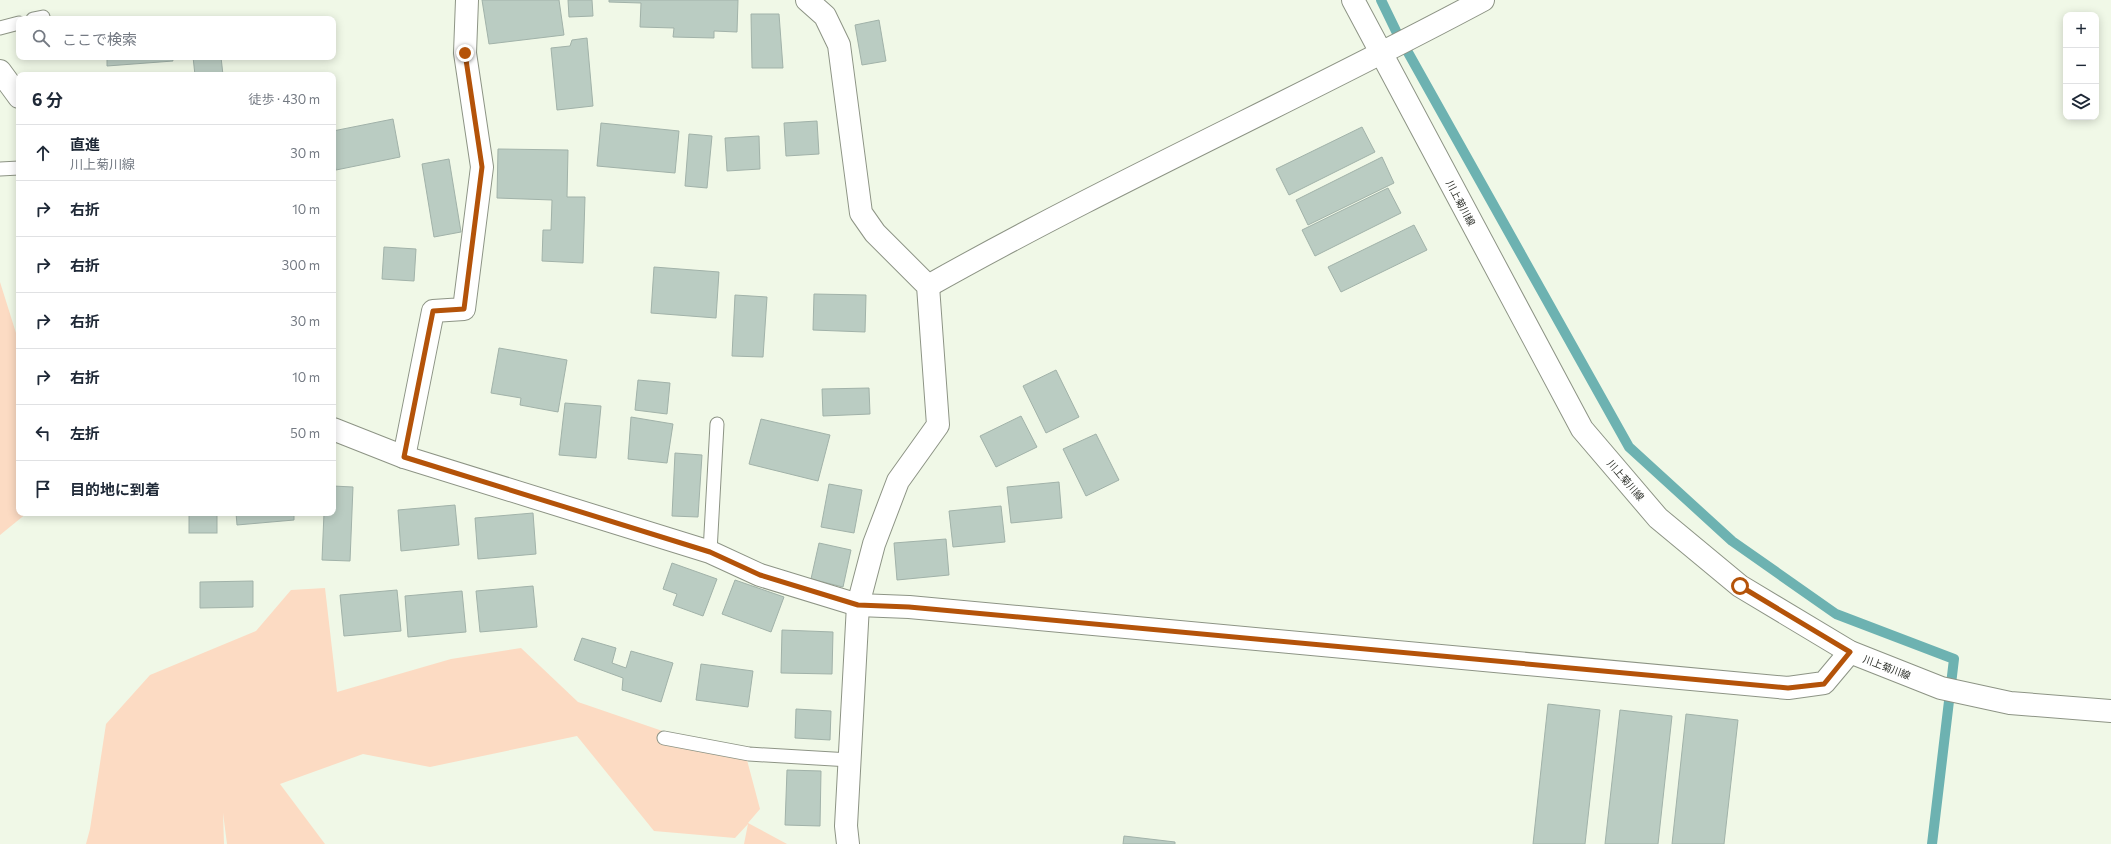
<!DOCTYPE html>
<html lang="ja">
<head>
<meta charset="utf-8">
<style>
	body { margin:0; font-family:Commissioner,"Noto Sans JP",sans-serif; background:#f6f6f7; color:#1f2937 }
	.controls { position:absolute; right:12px; top:12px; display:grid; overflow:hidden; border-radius:8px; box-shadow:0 2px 10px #0003 }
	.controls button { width:36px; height:36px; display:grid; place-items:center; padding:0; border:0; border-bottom:1px solid #e0e1e3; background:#fff; color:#1f2937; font:20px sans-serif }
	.stop { position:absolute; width:12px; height:12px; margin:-9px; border:3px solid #b45309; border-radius:50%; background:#fff }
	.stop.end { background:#b45309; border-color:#fff; box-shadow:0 1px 4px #0008 }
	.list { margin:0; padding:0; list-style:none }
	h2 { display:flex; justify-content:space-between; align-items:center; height:52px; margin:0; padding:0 16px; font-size:17px }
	h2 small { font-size:13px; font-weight:400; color:#747a83 }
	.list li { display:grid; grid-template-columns:26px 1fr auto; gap:12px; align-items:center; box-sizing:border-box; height:56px; padding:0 16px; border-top:1px solid #e0e1e3 }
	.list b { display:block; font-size:15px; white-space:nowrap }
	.list p { margin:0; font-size:13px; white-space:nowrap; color:#747a83 }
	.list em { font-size:13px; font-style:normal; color:#747a83 }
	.icon { flex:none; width:22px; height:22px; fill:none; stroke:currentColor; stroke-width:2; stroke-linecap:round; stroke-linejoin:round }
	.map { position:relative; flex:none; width:2111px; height:844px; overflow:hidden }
	.search { position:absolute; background:#fff; box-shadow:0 2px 10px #0003; left:16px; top:16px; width:320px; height:44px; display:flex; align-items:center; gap:10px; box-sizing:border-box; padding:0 14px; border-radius:8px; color:#747a83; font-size:15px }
	.panel { position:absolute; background:#fff; box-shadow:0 2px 10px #0003; left:16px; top:72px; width:320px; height:444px; border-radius:8px }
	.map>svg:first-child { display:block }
	.green { fill:#fcdbc3 }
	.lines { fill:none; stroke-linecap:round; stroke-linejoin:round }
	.stream { stroke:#6db2b1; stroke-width:10 }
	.building { fill:#baccc2; stroke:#a1b2a9 }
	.lane-casing { stroke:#8d9485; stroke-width:15 }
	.street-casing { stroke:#8d9485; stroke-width:24 }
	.secondary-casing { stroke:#8d9485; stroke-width:24 }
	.lane { stroke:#fff; stroke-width:13 }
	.street { stroke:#fff; stroke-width:22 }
	.secondary { stroke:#fff; stroke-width:22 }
	.route { stroke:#b45309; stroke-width:5 }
	.labels { text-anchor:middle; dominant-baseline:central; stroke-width:3; stroke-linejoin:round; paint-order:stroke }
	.street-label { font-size:10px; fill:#2d302a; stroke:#fff }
</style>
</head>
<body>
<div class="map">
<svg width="2111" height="844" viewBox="0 0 2111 844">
	<rect width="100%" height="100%" fill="#f0f8e7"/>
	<!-- green -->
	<g class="green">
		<polygon points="0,282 16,333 19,391 19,513 27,513 0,535"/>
		<polygon points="325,588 337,692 451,659 521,648 578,702 747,760 760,809 748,823 787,844 744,844 748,824 735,838 654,831 577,736 430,767 363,754 280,784 325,844 227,844 223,813 224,844 86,844 90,829 106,724 150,675 256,631 291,590"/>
	</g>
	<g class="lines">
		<!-- stream -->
		<polyline class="stream" points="1381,0 1396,31 1629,447 1732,541 1836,614 1954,659 1932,844"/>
	</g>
	<!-- building -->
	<g class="building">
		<polygon points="482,0 559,0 564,35 489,44"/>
		<polygon points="568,0 592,0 593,16 569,17"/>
		<polygon points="609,0 738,0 737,32 714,31 714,38 673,37 674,28 640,27 641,3 609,2"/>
		<polygon points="751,14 779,14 783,68 752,68"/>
		<polygon points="879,20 886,61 862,65 855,25"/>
		<polygon points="587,38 593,106 557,110 551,48 570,46 572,40"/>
		<polygon points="107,57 172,57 173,61 107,66"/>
		<polygon points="193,57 221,57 223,75 195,75"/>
		<polygon points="393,119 400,157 336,170 333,153 333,131"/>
		<polygon points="817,121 819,154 786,156 784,123"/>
		<polygon points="601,123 679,131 675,173 597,166"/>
		<polygon points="1362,127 1375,152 1289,195 1276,169"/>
		<polygon points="689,134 712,136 707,188 685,186"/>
		<polygon points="759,136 760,169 727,171 725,138"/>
		<polygon points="498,149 568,150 567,197 585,197 583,263 542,261 543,230 551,230 552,200 497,198"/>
		<polygon points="1382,157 1394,183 1308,225 1296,200"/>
		<polygon points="449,159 461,232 434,237 422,164"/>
		<polygon points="1388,188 1401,213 1315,256 1302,230"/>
		<polygon points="1414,225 1427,250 1341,292 1328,267"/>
		<polygon points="384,247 416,249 414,281 382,279"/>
		<polygon points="654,267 719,272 716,318 651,313"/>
		<polygon points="814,294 866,295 865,332 813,330"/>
		<polygon points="735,295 767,297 763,357 732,356"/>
		<polygon points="499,348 567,360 558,412 520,405 521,398 491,393"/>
		<polygon points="1056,370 1079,417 1046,433 1023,386"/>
		<polygon points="638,380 670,383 667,414 635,410"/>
		<polygon points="869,388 870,414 823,416 822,389"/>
		<polygon points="565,403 601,406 596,458 559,455"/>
		<polygon points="1021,416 1037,447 996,467 980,436"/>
		<polygon points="631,417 673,424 667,463 628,459"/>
		<polygon points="761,419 830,435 818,481 749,464"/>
		<polygon points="1096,434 1119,480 1086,496 1063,449"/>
		<polygon points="675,453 702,455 698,517 672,516"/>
		<polygon points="1059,482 1062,518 1011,523 1007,487"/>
		<polygon points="829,484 862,490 854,533 821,527"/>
		<polygon points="333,486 353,487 350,561 322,560 324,513 333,513"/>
		<polygon points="455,505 459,545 401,551 398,510"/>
		<polygon points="1001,506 1005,542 953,547 949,511"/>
		<rect x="189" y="513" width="28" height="20"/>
		<polygon points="236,513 294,513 294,520 237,525"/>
		<polygon points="533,513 536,554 478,559 475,518"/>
		<polygon points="946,539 949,575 897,580 894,543"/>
		<polygon points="819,543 851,550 843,587 811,579"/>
		<polygon points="672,563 717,579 703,616 673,605 677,594 663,589"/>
		<polygon points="735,580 784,597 771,632 722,614"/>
		<polygon points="253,581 253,607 200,608 200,582"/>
		<polygon points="533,586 537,627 480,632 476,591"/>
		<polygon points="397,590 401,631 344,636 340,595"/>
		<polygon points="462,591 466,632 408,637 405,596"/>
		<polygon points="782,630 833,632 832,674 781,673"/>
		<polygon points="582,638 616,648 612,663 626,668 631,651 673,663 661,702 622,690 623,678 574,660"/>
		<polygon points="701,664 753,671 748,707 696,700"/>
		<polygon points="1548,704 1600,710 1585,844 1533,844"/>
		<polygon points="796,709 831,711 830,740 795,738"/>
		<polygon points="1620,710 1672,716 1658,844 1605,844"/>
		<polygon points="1686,714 1738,720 1724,844 1672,844"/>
		<polygon points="787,770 821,771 820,826 785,825"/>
		<polygon points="1124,836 1175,842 1175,844 1123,844"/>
	</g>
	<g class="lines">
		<!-- lane casing -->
		<g class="lane-casing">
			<g id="lane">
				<polyline points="33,19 43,17"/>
				<polyline points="0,28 19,23"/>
				<polyline points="0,169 19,168"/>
				<polyline points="710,552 717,424"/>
				<polyline points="664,738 749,754 850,760"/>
			</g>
		</g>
		<!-- street casing -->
		<g class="street-casing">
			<g id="street">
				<polyline points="807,0 825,16 839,45 861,213 875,233 928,286 938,425 898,481 874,544 858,605 846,826 848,844"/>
				<polyline points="0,71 19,97"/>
				<path d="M928,286C1109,184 1300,98 1483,0"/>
				<polyline points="333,429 404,457 710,552 760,575 858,605 909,607 1788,688 1824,683 1850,652"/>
				<polyline points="404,457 433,311 464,309 482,167 465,53 467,0"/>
			</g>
		</g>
		<!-- secondary casing -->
		<g class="secondary-casing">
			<polyline id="secondary" points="1353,0 1582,429 1658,518 1740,586 1850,652 1941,688 2010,703 2111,711"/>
		</g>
		<!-- lane -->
		<use href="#lane" class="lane"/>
		<!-- street -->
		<use href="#street" class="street"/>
		<!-- secondary -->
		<use href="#secondary" class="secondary"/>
	</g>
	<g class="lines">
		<!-- route -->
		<polyline class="route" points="465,53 482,167 464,309 433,311 404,457 710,552 760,575 858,605 909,607 1788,688 1824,684 1850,652 1740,586"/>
	</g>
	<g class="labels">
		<!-- street labels -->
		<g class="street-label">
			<text transform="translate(1461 203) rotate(62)">川上菊川線</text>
			<text transform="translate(1626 480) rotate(49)">川上菊川線</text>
			<text transform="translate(1887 667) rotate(21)">川上菊川線</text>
		</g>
	</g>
</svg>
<div class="controls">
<button>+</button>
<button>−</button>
<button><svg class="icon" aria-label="layers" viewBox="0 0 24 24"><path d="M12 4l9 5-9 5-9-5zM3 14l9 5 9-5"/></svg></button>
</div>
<div class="stop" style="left:1740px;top:586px"></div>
<div class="stop end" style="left:465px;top:53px"></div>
<div class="search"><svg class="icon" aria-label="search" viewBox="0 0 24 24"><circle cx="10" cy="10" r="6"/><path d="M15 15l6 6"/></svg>ここで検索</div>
<section class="panel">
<h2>6 分<small>徒歩 · 430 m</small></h2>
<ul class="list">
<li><svg class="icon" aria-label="ahead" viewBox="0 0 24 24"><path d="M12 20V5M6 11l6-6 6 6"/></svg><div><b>直進</b><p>川上菊川線</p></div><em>30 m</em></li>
<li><svg class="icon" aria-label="right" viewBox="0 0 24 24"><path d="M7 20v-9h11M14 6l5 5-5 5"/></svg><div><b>右折</b></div><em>10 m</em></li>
<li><svg class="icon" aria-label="right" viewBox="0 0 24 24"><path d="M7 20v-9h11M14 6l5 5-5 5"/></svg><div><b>右折</b></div><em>300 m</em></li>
<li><svg class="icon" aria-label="right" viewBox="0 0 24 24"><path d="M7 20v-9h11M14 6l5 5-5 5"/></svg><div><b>右折</b></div><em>30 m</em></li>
<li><svg class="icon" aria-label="right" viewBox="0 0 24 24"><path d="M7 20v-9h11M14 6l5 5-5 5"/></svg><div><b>右折</b></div><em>10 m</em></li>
<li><svg class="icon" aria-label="left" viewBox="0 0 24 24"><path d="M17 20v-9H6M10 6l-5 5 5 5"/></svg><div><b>左折</b></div><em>50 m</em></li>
<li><svg class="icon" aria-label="arrive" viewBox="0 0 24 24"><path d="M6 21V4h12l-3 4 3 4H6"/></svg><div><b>目的地に到着</b></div></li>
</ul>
</section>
</div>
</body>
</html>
